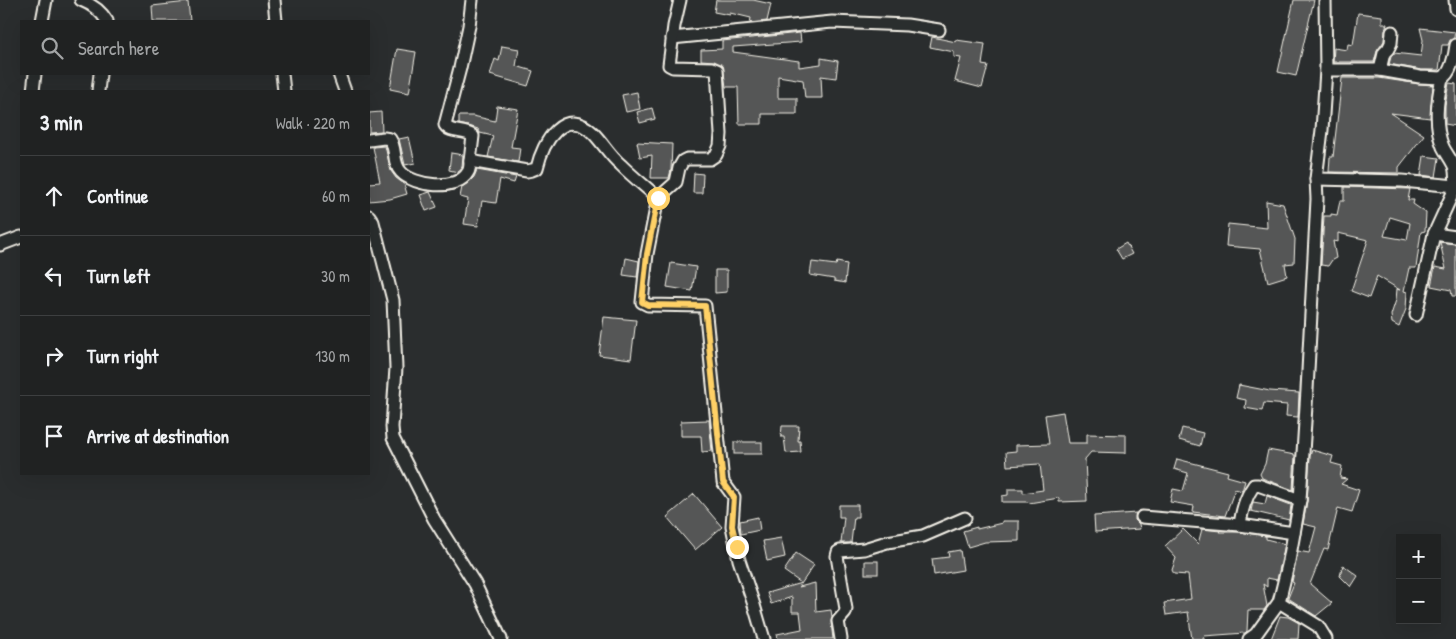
<!DOCTYPE html>
<html lang="en">
<head>
<meta charset="utf-8">
<style>
	body { margin:0; font-family:"Patrick Hand",sans-serif; background:#282a2a; color:#f1f3f6 }
	.controls { position:absolute; right:15px; bottom:15px; display:grid; overflow:hidden; border-radius:0px; box-shadow:0 5px 20px #0002 }
	.controls button { width:45px; height:45px; display:grid; place-items:center; padding:0; border:0; border-bottom:1px solid #3d3f40; background:#202222; color:#f1f3f6; font:25px sans-serif }
	.stop { position:absolute; width:15px; height:15px; margin:-11px; border:4px solid #ffd166; border-radius:50%; background:#fff }
	.stop.end { background:#ffd166; border-color:#fff; box-shadow:0 1px 5px #0008 }
	.list { margin:0; padding:0; list-style:none }
	h2 { display:flex; justify-content:space-between; align-items:center; height:65px; margin:0; padding:0 20px; font-size:21px }
	h2 small { font-size:16px; font-weight:400; color:#a2a4a5 }
	.list li { display:grid; grid-template-columns:32px 1fr auto; gap:15px; align-items:center; box-sizing:border-box; height:80px; padding:0 20px; border-top:1px solid #3d3f40 }
	.list b { display:block; font-size:19px; white-space:nowrap }
	.list em { font-size:16px; font-style:normal; color:#a2a4a5 }
	.icon { flex:none; width:28px; height:28px; fill:none; stroke:currentColor; stroke-width:2; stroke-linecap:round; stroke-linejoin:round }
	.map { position:relative; flex:none; width:1456px; height:639px; overflow:hidden }
	.search { position:absolute; background:#202222; box-shadow:0 5px 20px #0002; left:20px; top:20px; width:350px; height:55px; display:flex; align-items:center; gap:12px; box-sizing:border-box; padding:0 18px; border-radius:0px; color:#a2a4a5; font-size:19px }
	.panel { position:absolute; background:#202222; box-shadow:0 5px 20px #0002; left:20px; top:90px; width:350px; height:385px; border-radius:0px }
	.map>svg:first-child { display:block }
	.building { fill:#555756; stroke:#f4f1e8; fill-rule:evenodd }
	.lines { fill:none; stroke-linecap:round; stroke-linejoin:round }
	.minor-casing { stroke:#f4f1e8; stroke-width:15 }
	.minor { stroke:#2a2d2e; stroke-width:11 }
	.route { stroke:#ffd166; stroke-width:6 }
</style>
</head>
<body>
<div class="map">
<svg width="1456" height="639" viewBox="0 0 1456 639">
	<rect width="100%" height="100%" fill="#2a2d2e"/>
	<filter id="ink" filterUnits="userSpaceOnUse"><feTurbulence type="fractalNoise" baseFrequency=".02" numOctaves="2"/><feDisplacementMap in="SourceGraphic" scale="10" xChannelSelector="R" yChannelSelector="G"/><feConvolveMatrix kernelMatrix="1 2 1 2 8 2 1 2 1" color-interpolation-filters="sRGB"/></filter>
	<g filter="url(#ink)">
		<!-- building -->
		<g class="building">
			<polygon points="716,0 753,0 771,4 767,21 750,23 751,18 730,13 730,15 714,12"/>
			<polygon points="1294,0 1314,0 1296,76 1278,72"/>
			<polygon points="188,2 190,21 153,21 152,6"/>
			<polygon points="1358,13 1382,16 1382,24 1387,24 1385,31 1384,41 1377,51 1374,62 1333,62 1334,48 1347,50 1348,44 1353,45"/>
			<polygon points="1420,28 1455,32 1454,38 1450,40 1448,45 1442,45 1439,70 1421,70 1389,64 1391,57 1394,53 1421,56 1423,40"/>
			<polygon points="800,33 801,42 733,47 733,52 799,61 799,67 821,64 821,58 838,61 836,78 821,76 822,98 805,98 803,80 778,76 778,98 797,98 797,114 762,114 762,124 739,124 738,87 726,87 723,66 714,61 701,60 701,50 722,49 722,41"/>
			<polygon points="932,37 956,42 956,40 985,44 982,65 988,66 982,88 955,81 961,58 954,57 954,52 930,47"/>
			<polygon points="502,46 519,49 516,66 533,71 528,86 490,75 495,59 499,61"/>
			<polygon points="397,49 416,52 409,93 390,89"/>
			<polygon points="1342,78 1379,78 1419,84 1433,85 1430,118 1391,113 1424,135 1399,167 1399,173 1329,172 1330,157 1333,157"/>
			<polygon points="1449,83 1456,84 1456,126 1445,124 1445,105"/>
			<polygon points="637,92 640,109 626,112 622,95"/>
			<polygon points="497,106 518,109 511,147 520,148 518,162 488,157 493,136 480,133 478,129 472,127 459,124 459,116 473,116 495,121"/>
			<polygon points="652,108 655,119 640,123 637,112"/>
			<polygon points="381,112 382,131 369,132 369,113"/>
			<polygon points="409,137 415,163 405,165 399,139"/>
			<polygon points="637,142 672,144 671,170 669,178 651,178 652,155 640,157"/>
			<polygon points="385,146 391,171 396,178 404,184 407,194 390,199 369,201 369,183 380,182 373,147"/>
			<polygon points="451,153 463,155 462,167 458,172 449,170"/>
			<polygon points="1424,156 1439,158 1436,177 1421,175"/>
			<polygon points="477,170 516,177 514,183 500,179 496,203 482,201 478,226 464,224 468,199 460,197 462,187 468,183 474,177"/>
			<polygon points="694,173 703,174 702,193 693,193"/>
			<path d="M1344,187L1410,189L1408,200H1414L1413,204L1426,213L1425,231L1421,232L1416,268H1409L1404,291L1407,292L1406,309L1399,327L1392,323L1391,315L1396,300L1397,289L1400,290L1377,276L1369,298L1351,291L1368,240L1338,233V242L1333,241L1336,258L1332,260L1328,266L1321,265L1324,216H1331V214L1337,215L1340,201H1344ZM1390,217L1410,223L1407,240L1384,236Z"/>
			<polygon points="430,192 437,207 426,211 420,195"/>
			<polygon points="1266,201 1283,204 1295,239 1294,263 1285,264 1287,276 1268,282 1260,249 1226,246 1228,224 1267,228"/>
			<polygon points="1440,242 1456,244 1456,296 1452,296 1451,290 1431,286 1435,267 1446,269"/>
			<polygon points="1126,243 1132,254 1122,259 1116,249"/>
			<polygon points="626,258 639,261 637,277 623,275"/>
			<polygon points="812,262 836,265 837,262 847,264 845,283 834,281 834,279 810,275"/>
			<polygon points="671,263 696,267 692,291 667,287"/>
			<polygon points="715,270 727,270 727,292 715,293"/>
			<polygon points="604,317 636,320 631,359 599,355"/>
			<polygon points="1239,385 1270,391 1299,393 1298,417 1286,416 1287,405 1264,403 1262,411 1245,408 1246,400 1236,398"/>
			<polygon points="1063,412 1068,443 1087,443 1087,434 1126,435 1126,453 1091,452 1085,459 1087,501 1059,502 1059,498 1029,503 1028,502 1002,502 1002,496 1008,495 1008,489 1023,489 1023,493 1043,490 1040,464 1007,466 1006,452 1016,451 1016,445 1049,444 1045,415"/>
			<polygon points="709,420 712,451 702,452 701,436 681,436 681,421"/>
			<polygon points="782,426 799,426 798,441 800,441 801,452 786,453 784,437 781,437"/>
			<polygon points="1182,428 1203,433 1200,446 1179,440"/>
			<rect x="734" y="442" width="28" height="12"/>
			<polygon points="1268,450 1295,455 1293,490 1262,478 1260,474 1265,464"/>
			<polygon points="1312,450 1333,456 1331,463 1342,466 1340,478 1347,479 1341,484 1359,490 1352,512 1338,508 1328,550 1324,549 1310,584 1332,603 1316,616 1288,598 1294,583 1292,582 1298,551 1309,553 1316,527 1303,524 1307,501 1310,456"/>
			<polygon points="1177,459 1228,472 1227,476 1245,481 1242,491 1235,489 1225,516 1193,512 1194,506 1170,502 1173,489 1183,491 1188,473 1174,469"/>
			<polygon points="694,494 722,527 695,550 667,517"/>
			<polygon points="1267,496 1291,505 1289,520 1251,511 1253,502 1265,504"/>
			<polygon points="839,505 858,505 858,517 854,517 851,543 841,543 844,517 839,517"/>
			<polygon points="1136,513 1135,520 1139,524 1140,529 1095,532 1094,516"/>
			<polygon points="758,517 760,530 741,534 740,521"/>
			<polygon points="1002,521 1019,521 1019,541 985,542 968,547 963,531 977,527 977,529 1002,523"/>
			<polygon points="1183,529 1198,544 1202,529 1220,531 1219,532 1239,532 1266,536 1266,539 1285,544 1277,580 1267,578 1267,587 1263,584 1267,606 1264,610 1248,610 1247,631 1245,633 1204,636 1204,639 1192,639 1188,612 1166,615 1164,603 1191,599 1188,575 1174,574 1172,570 1176,558 1165,546"/>
			<polygon points="781,538 785,557 767,561 763,541"/>
			<polygon points="960,550 963,570 934,575 932,559 949,557 948,552"/>
			<polygon points="796,553 814,565 799,587 815,583 816,612 831,610 832,617 831,622 833,639 778,639 777,634 802,629 800,612 792,612 792,597 771,604 767,593 801,583 784,571"/>
			<rect x="865" y="561" width="13" height="13"/>
			<polygon points="1343,565 1358,576 1351,587 1340,576"/>
			<polygon points="1280,616 1288,617 1299,623 1298,639 1271,639"/>
		</g>
		<g class="lines">
			<!-- minor casing -->
			<g class="minor-casing">
				<g id="minor">
					<path d="M81,0C91,4 101,11 107,21"/>
					<polyline points="274,0 276,21"/>
					<path d="M472,0L469,26L460,68L445,125C451,134 464,129 473,136L470,161L527,171L532,170L537,168C543,142 564,105 593,133C603,143 610,156 621,165C633,177 646,187 658,198L647,254L642,302L648,305L705,306L723,482L734,497L732,526L739,560L754,605L764,639"/>
					<polyline points="1455,0 1456,9"/>
					<polyline points="42,21 46,0"/>
					<polyline points="672,38 832,22 907,25 939,30"/>
					<path d="M1326,70H1380L1420,77L1442,78C1437,101 1434,125 1443,147C1446,153 1450,158 1453,164C1456,169 1455,177 1456,183"/>
					<polyline points="1380,70 1384,53 1388,49 1391,43 1392,32"/>
					<polyline points="282,74 284,91"/>
					<polyline points="339,74 345,91"/>
					<path d="M1442,78C1451,74 1455,54 1456,45"/>
					<polyline points="33,91 35,74"/>
					<polyline points="98,91 100,74"/>
					<path d="M369,140L384,138L390,139C397,149 392,163 401,172C414,186 457,192 468,172C470,169 470,165 470,161"/>
					<polyline points="1316,179 1402,181 1456,186"/>
					<polyline points="658,198 676,182 679,168 683,161 687,159 710,159 716,155 720,146 721,134 717,70 712,68 673,67 669,65 674,26 680,0"/>
					<polyline points="369,216 373,222 393,300 396,368 392,427 393,438 434,519 475,584 501,639"/>
					<polyline points="1434,234 1456,237"/>
					<polyline points="0,245 21,237"/>
					<polyline points="1416,315 1434,234 1456,186"/>
					<polyline points="1142,517 1240,525 1294,533"/>
					<path d="M1240,525C1242,510 1245,498 1254,485H1258L1300,500"/>
					<polyline points="1279,602 1318,626 1326,639"/>
					<polyline points="841,639 838,621 845,613 846,609 837,556 838,552 840,551 864,549 887,542 923,536 965,518"/>
					<polyline points="1249,639 1256,634 1279,602 1289,561 1300,500 1307,390 1317,199 1316,179 1322,130 1326,70 1325,0"/>
				</g>
			</g>
			<!-- minor -->
			<use href="#minor" class="minor"/>
		</g>
	</g>
	<g class="lines" filter="url(#ink)">
		<!-- route -->
		<polyline class="route" points="658,198 647,254 642,302 648,305 705,306 723,482 734,497 732,526 737,547"/>
	</g>
</svg>
<div class="controls">
<button>+</button>
<button>−</button>
</div>
<div class="stop" style="left:658px;top:198px"></div>
<div class="stop end" style="left:737px;top:547px"></div>
<div class="search"><svg class="icon" aria-label="search" viewBox="0 0 24 24"><circle cx="10" cy="10" r="6"/><path d="M15 15l6 6"/></svg>Search here</div>
<section class="panel">
<h2>3 min<small>Walk · 220 m</small></h2>
<ul class="list">
<li><svg class="icon" aria-label="ahead" viewBox="0 0 24 24"><path d="M12 20V5M6 11l6-6 6 6"/></svg><div><b>Continue</b></div><em>60 m</em></li>
<li><svg class="icon" aria-label="left" viewBox="0 0 24 24"><path d="M17 20v-9H6M10 6l-5 5 5 5"/></svg><div><b>Turn left</b></div><em>30 m</em></li>
<li><svg class="icon" aria-label="right" viewBox="0 0 24 24"><path d="M7 20v-9h11M14 6l5 5-5 5"/></svg><div><b>Turn right</b></div><em>130 m</em></li>
<li><svg class="icon" aria-label="arrive" viewBox="0 0 24 24"><path d="M6 21V4h12l-3 4 3 4H6"/></svg><div><b>Arrive at destination</b></div></li>
</ul>
</section>
</div>
</body>
</html>
